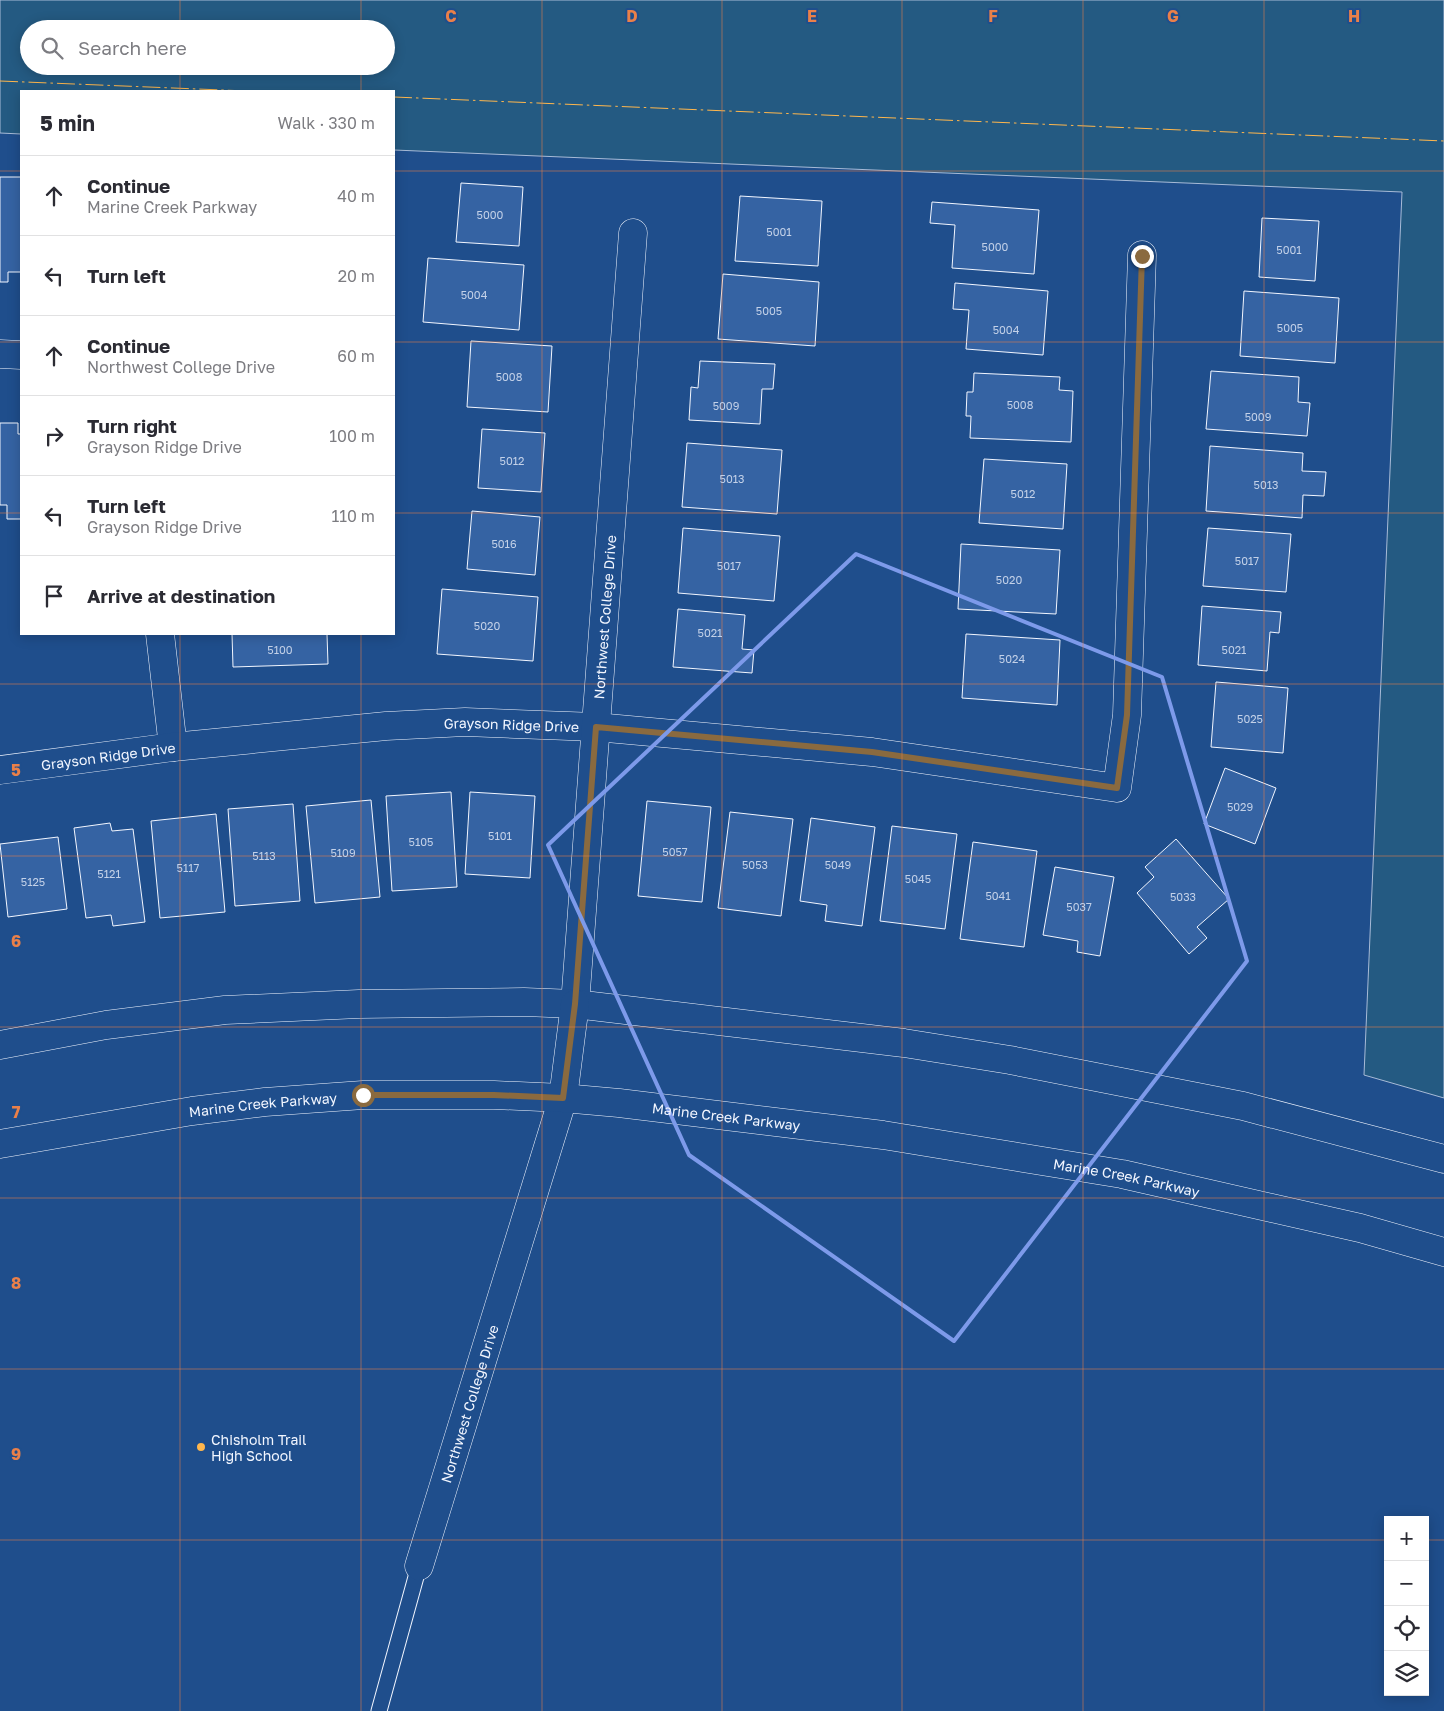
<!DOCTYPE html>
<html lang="en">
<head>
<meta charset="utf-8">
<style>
	body { margin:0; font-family:"Golos Text",sans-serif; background:#f7f7f7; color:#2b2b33 }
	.controls { position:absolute; right:15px; bottom:15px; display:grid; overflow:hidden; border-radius:0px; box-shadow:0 2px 12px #0003 }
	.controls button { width:45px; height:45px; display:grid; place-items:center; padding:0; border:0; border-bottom:1px solid #e1e1e2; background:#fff; color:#2b2b33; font:25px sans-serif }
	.stop { position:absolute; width:15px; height:15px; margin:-11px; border:4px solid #8a6a3f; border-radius:50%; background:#fff }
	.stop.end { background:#8a6a3f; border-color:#fff; box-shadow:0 1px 5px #0008 }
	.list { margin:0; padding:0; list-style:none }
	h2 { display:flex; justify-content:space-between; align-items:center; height:65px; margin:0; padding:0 20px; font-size:21px }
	h2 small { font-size:16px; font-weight:400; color:#7c7c81 }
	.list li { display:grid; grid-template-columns:32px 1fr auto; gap:15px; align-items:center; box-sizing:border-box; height:80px; padding:0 20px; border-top:1px solid #e1e1e2 }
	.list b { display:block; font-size:19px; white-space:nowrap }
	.list p { margin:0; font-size:16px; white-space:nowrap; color:#7c7c81 }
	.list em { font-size:16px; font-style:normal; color:#7c7c81 }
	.icon { flex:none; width:28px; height:28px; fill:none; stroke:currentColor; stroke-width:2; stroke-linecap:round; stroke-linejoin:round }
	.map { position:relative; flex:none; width:1444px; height:1711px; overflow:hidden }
	.search { position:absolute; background:#fff; box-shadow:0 2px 12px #0003; left:20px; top:20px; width:375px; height:55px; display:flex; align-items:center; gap:12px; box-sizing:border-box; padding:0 18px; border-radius:28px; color:#7c7c81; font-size:19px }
	.panel { position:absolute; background:#fff; box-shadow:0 2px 12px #0003; left:20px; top:90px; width:375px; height:545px; border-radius:0px }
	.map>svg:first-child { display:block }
	.green { fill:#245a82; stroke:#a8bbd7; fill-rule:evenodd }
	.building { fill:#3563a3; stroke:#f2f6ff }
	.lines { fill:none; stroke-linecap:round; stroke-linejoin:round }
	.lane-casing { stroke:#f2f6ff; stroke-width:17 }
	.street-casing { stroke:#f2f6ff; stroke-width:29 }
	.secondary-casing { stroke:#f2f6ff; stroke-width:29 }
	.lane { stroke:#1f4e8c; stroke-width:15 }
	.street { stroke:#1f4e8c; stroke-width:28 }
	.secondary { stroke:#1f4e8c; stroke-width:28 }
	.power { stroke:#ffb74d; stroke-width:1; stroke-dasharray:18 4 2.5 4; stroke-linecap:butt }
	.route { stroke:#8a6a3f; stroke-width:6 }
	.marked { fill:none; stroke:#7d9aea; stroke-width:4; stroke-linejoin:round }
	.grid { fill:none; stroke:#ea8049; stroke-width:1; stroke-opacity:0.55 }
	.poi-dot { fill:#ffb74d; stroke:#1f4e8c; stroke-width:2 }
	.labels { text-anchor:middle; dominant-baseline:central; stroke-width:4; stroke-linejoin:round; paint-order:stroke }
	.number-label { font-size:11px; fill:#c3d1e8 }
	.street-label { font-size:14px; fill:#f2f6ff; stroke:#1f4e8c }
	.poi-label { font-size:14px; fill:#f2f6ff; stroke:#1f4e8c; text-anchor:start }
	.grid-label { font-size:16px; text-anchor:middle; font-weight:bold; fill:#ea8049; stroke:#1f4e8c; stroke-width:4; stroke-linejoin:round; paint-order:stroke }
</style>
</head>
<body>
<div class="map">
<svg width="1444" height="1711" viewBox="0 0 1444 1711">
	<rect width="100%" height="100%" fill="#1f4e8c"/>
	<!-- green -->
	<path class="green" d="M0,0H1444V1098L1364,1075L1402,192L394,150V91H21V134L0,133ZM29,29H386V66H29Z"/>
	<!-- building -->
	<g class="building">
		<polygon points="0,177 21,177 21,272 8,272 8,282 0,282"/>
		<polygon points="461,183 523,187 519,246 456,242"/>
		<polygon points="740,196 822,201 818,266 735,261"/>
		<polygon points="932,202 1039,210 1034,274 952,268 955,225 930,223"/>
		<polygon points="1262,218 1319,221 1315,281 1259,277"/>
		<polygon points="428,258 524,265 519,330 423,322"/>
		<polygon points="723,274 819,282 815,346 718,339"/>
		<polygon points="955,283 1048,291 1043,355 966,349 969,310 953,309"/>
		<polygon points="1244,291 1339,298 1335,363 1240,356"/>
		<polygon points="471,341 552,346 548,412 467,407"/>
		<polygon points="700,361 775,364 773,389 762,389 760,424 689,420 691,387 698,388"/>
		<polygon points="1211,371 1299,377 1298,402 1310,403 1307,436 1206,429"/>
		<polygon points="974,373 1060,377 1059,390 1073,391 1071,442 970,438 971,416 966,416 967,392 973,392"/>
		<polygon points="0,423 18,423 18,434 21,434 21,519 7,519 7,505 0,505"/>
		<polygon points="482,429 545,433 541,492 478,488"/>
		<polygon points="687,443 782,450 777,514 682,507"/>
		<polygon points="1210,446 1303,453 1302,471 1326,472 1324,496 1303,495 1302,518 1206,511"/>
		<polygon points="984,459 1067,464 1063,529 979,523"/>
		<polygon points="472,511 540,517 535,575 467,569"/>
		<polygon points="683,528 780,536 774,601 678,593"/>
		<polygon points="1208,528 1291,534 1286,592 1203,586"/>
		<polygon points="961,544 1060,550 1056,614 958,609"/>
		<polygon points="442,589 538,597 533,661 437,654"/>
		<polygon points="1202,606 1281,612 1279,633 1270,632 1267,671 1198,665"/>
		<polygon points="678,609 745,615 742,649 754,650 752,673 673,667"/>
		<polygon points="232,634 327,634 328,664 233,667"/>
		<polygon points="966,634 1060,640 1057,705 962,698"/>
		<polygon points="1216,682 1288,688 1283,753 1211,747"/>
		<polygon points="1225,768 1276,788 1255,844 1204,824"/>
		<polygon points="451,792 457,887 392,891 386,796"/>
		<polygon points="470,792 535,796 530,878 465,874"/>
		<polygon points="371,800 380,897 315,903 306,806"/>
		<polygon points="647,801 711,807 702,902 638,896"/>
		<polygon points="293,804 300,901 235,906 228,809"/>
		<polygon points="730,812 793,819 781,916 718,908"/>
		<polygon points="216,814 225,912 160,918 151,821"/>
		<polygon points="811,818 875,827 862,926 825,921 827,905 800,901"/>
		<polygon points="110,823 112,831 133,829 145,922 113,926 111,915 86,918 74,828"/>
		<polygon points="892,826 957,834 945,929 880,921"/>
		<polygon points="58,837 67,909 8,917 0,844"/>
		<polygon points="1176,839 1229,899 1197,927 1207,938 1189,954 1137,893 1154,877 1145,867"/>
		<polygon points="973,842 1037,851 1024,947 960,939"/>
		<polygon points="1055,867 1114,877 1100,956 1077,952 1078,941 1043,935"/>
	</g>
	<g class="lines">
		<!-- lane casing -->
		<g class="lane-casing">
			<polyline id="lane" points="379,1711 419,1566"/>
		</g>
		<!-- street casing -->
		<g class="street-casing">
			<g id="street">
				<polyline points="0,354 21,355"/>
				<polyline points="160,634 173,747"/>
				<path id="s1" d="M0,770L173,747L386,726L465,722L596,727L872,752L1117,788L1127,715L1142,255"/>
				<path id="s2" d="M575,1004L633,233"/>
				<path id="s3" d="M419,1566L563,1098"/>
			</g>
		</g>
		<!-- secondary casing -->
		<g class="secondary-casing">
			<g id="secondary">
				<polyline points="0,1045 106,1025 225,1010 359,1004 524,1002 575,1004 904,1043 1010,1060 1243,1106 1444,1159"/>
				<polyline points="563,1098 575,1004"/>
				<path id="s4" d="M0,1144L192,1111L265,1102L363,1095H494L563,1098L619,1103L883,1135L1122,1174L1360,1228L1444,1252"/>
			</g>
		</g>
		<!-- lane -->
		<use href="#lane" class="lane"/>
		<!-- street -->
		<use href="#street" class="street"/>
		<!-- secondary -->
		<use href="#secondary" class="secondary"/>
		<!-- power -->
		<g class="power">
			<polyline points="0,81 247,91"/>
			<polyline points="394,97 1444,141"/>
		</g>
	</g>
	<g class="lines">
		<!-- route -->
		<polyline class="route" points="363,1095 494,1095 563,1098 575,1004 596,727 872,752 1117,788 1127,715 1142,256"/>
	</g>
	<!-- marked area -->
	<path class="marked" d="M856,554L1162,677L1247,961L954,1341L689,1155L548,845Z"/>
	<!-- grid -->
	<path class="grid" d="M180,0V29M361,0V29M542,0V1711M722,0V1711M902,0V1711M1083,0V1711M1264,0V1711M180,66V91M361,66V91M0,171H21M394,171H1444M0,342H21M394,342H1444M0,513H21M394,513H1444M180,634V1711M361,634V1711M0,684H1444M0,856H1444M0,1027H1444M0,1198H1444M0,1369H1444M0,1540H1388M1425,1540H1444"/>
	<!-- markers -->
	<circle class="poi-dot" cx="201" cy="1447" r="5"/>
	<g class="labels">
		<!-- number labels -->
		<g class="number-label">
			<text x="490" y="214">5000</text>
			<text x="779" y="231">5001</text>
			<text x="995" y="246">5000</text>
			<text x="1289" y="249">5001</text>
			<text x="474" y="294">5004</text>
			<text x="769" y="310">5005</text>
			<text x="1290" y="327">5005</text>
			<text x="1006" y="329">5004</text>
			<text x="509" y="376">5008</text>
			<text x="1020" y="404">5008</text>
			<text x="726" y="405">5009</text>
			<text x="1258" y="416">5009</text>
			<text x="512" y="460">5012</text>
			<text x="732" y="478">5013</text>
			<text x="1266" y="484">5013</text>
			<text x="1023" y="493">5012</text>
			<text x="504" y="543">5016</text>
			<text x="1247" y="560">5017</text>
			<text x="729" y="565">5017</text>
			<text x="1009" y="579">5020</text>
			<text x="487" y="625">5020</text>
			<text x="710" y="632">5021</text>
			<text x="280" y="649">5100</text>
			<text x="1234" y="649">5021</text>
			<text x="1012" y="658">5024</text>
			<text x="1250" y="718">5025</text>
			<text x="1240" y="806">5029</text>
			<text x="500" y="835">5101</text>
			<text x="421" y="841">5105</text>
			<text x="675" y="851">5057</text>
			<text x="343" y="852">5109</text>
			<text x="264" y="855">5113</text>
			<text x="755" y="864">5053</text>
			<text x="838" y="864">5049</text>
			<text x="188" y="867">5117</text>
			<text x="109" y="873">5121</text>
			<text x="918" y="878">5045</text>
			<text x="33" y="881">5125</text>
			<text x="998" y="895">5041</text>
			<text x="1183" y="896">5033</text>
			<text x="1079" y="906">5037</text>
		</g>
		<!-- street labels -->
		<g class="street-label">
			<text stroke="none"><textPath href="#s2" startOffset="388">Northwest College Drive</textPath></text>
			<text stroke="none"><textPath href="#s1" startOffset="514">Grayson Ridge Drive</textPath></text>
			<text stroke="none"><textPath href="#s1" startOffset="109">Grayson Ridge Drive</textPath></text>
			<text stroke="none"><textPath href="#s4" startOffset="266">Marine Creek Parkway</textPath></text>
			<text stroke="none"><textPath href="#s4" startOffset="731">Marine Creek Parkway</textPath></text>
			<text stroke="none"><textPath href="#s4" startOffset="1136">Marine Creek Parkway</textPath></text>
			<text stroke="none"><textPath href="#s3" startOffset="170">Northwest College Drive</textPath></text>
		</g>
		<!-- poi labels -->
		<g class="poi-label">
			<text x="211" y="1439">Chisholm Trail<tspan x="211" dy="16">High School</tspan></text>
		</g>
	</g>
	<g class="grid-label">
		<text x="451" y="22">C</text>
		<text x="632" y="22">D</text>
		<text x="812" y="22">E</text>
		<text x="993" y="22">F</text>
		<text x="1173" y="22">G</text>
		<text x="1354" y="22">H</text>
		<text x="16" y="776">5</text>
		<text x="16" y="947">6</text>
		<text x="16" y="1118">7</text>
		<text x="16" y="1289">8</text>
		<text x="16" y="1460">9</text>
	</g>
</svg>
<div class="controls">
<button>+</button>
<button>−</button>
<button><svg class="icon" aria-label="locate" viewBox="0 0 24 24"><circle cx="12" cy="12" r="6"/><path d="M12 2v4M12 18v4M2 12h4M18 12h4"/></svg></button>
<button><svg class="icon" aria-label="layers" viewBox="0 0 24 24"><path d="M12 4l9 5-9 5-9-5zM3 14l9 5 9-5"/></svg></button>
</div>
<div class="stop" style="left:363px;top:1095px"></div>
<div class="stop end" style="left:1142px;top:256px"></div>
<div class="search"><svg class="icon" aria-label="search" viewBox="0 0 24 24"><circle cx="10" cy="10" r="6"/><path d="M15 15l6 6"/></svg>Search here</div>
<section class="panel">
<h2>5 min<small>Walk · 330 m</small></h2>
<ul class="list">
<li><svg class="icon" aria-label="ahead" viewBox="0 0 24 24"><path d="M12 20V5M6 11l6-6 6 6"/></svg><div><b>Continue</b><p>Marine Creek Parkway</p></div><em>40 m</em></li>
<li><svg class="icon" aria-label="left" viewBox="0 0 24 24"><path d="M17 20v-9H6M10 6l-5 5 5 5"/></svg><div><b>Turn left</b></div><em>20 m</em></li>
<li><svg class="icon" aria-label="ahead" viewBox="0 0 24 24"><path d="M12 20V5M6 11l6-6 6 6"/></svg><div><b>Continue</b><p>Northwest College Drive</p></div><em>60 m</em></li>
<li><svg class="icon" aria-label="right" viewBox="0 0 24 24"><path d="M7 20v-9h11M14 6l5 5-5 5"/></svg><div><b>Turn right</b><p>Grayson Ridge Drive</p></div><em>100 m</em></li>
<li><svg class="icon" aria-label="left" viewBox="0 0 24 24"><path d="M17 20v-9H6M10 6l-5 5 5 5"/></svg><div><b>Turn left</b><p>Grayson Ridge Drive</p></div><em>110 m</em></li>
<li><svg class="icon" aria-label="arrive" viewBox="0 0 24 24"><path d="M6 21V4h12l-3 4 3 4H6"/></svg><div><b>Arrive at destination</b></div></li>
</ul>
</section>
</div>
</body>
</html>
